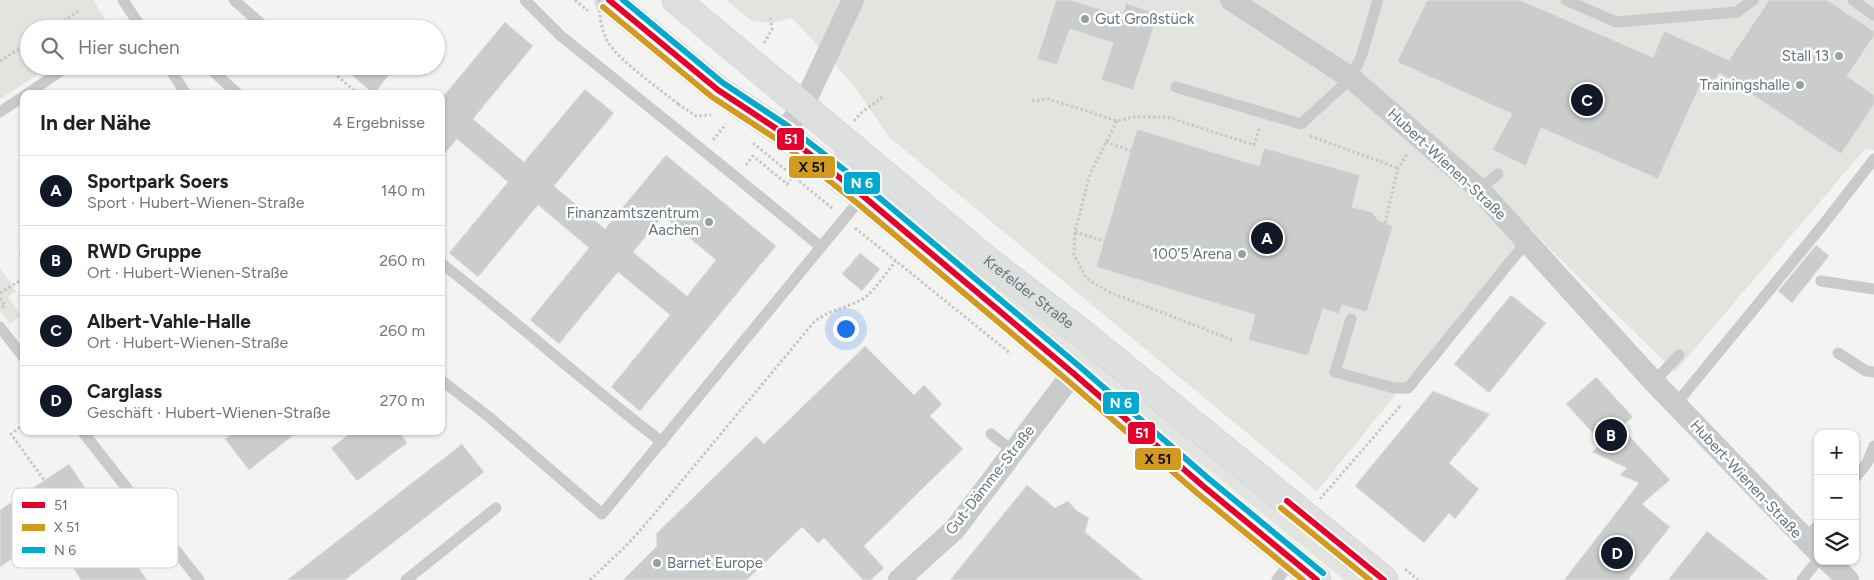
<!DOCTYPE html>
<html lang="de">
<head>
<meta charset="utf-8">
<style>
	body { margin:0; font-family:Figtree,sans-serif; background:#f6f6f6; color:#202124 }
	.controls { position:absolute; right:15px; bottom:15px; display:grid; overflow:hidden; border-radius:10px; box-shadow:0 1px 4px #0004 }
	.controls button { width:45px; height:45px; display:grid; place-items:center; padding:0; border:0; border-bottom:1px solid #e0e0e0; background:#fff; color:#202124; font:25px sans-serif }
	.you { position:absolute; left:845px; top:328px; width:18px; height:18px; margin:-12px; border:4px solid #fff; border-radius:50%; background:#1a73e8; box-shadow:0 0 0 8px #1a73e833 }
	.badge { display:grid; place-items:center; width:32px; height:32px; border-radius:50%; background:#111827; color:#fff; font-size:16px; font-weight:700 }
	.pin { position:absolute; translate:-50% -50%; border:2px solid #fff; box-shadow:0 1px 5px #0006 }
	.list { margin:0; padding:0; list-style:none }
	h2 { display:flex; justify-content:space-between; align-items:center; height:65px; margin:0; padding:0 20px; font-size:21px }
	h2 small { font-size:16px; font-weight:400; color:#757577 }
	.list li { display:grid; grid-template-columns:32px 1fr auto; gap:15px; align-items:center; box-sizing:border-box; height:70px; padding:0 20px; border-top:1px solid #e0e0e0 }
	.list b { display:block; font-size:19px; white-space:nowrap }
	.list p { margin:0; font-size:16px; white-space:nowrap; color:#757577 }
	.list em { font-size:16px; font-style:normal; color:#757577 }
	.icon { flex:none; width:28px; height:28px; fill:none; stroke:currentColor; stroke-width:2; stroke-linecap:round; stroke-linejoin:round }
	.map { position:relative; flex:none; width:1874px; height:580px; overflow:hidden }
	.search { position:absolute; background:#fff; box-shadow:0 1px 4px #0004; left:20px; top:20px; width:425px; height:55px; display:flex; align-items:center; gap:12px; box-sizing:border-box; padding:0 18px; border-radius:28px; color:#757577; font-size:19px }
	.panel { position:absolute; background:#fff; box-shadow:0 1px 4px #0004; left:20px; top:90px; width:425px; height:345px; border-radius:10px }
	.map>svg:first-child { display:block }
	.grass { fill:#e2e5df }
	.building { fill:#cbcccc; stroke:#e2e2e1; fill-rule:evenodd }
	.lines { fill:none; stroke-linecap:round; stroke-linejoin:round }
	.primary-casing { stroke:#d0d0d0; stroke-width:29 }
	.path { stroke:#c7c8c7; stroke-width:3; stroke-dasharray:2.5 2.5; stroke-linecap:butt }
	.lane { stroke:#c8cacb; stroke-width:11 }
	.street { stroke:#c8cacb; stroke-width:22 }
	.primary { stroke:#dedfdf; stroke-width:28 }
	.path-bridge { stroke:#c7c8c7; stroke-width:3; stroke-dasharray:2.5 2.5; stroke-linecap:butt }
	.bus-1-casing { stroke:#fff; stroke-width:10 }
	.bus-2-casing { stroke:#fff; stroke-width:10 }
	.bus-3-casing { stroke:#fff; stroke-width:10 }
	.bus-1 { stroke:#e4002b; stroke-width:6 }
	.bus-2 { stroke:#d29a20; stroke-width:6 }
	.bus-3 { stroke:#00a9ce; stroke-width:6 }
	.poi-dot { fill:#96a0a7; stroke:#fff; stroke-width:2 }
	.labels { text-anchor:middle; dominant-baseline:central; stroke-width:5; stroke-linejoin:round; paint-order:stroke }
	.poi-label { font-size:15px; fill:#64747f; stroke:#fff; text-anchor:end }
	.street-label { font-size:15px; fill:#64747f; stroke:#fff }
	.key { fill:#fff; stroke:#d0d5d9; stroke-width:1 }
	.key-label { font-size:14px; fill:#64747f }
	.line-badge { stroke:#fff; stroke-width:2 }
	.badge-label { font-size:14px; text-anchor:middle; font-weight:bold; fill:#fff }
	.pale-badge-label { font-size:14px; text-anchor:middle; font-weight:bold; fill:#111 }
</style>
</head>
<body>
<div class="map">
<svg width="1874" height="580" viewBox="0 0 1874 580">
	<rect width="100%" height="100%" fill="#f3f3f1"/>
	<!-- grass -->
	<g class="grass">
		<polygon points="0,0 93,0 110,27 108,29 29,29 29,66 51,66 0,99"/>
		<polygon points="726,0 1874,0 1874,150 1865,149 1675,372 1548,247 1531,229 1317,491 889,137 852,83 792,18 771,23 752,21"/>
		<polygon points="836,150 1364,580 1344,580 1135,410 1116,390 1090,368 830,158"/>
		<polygon points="0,268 16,291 8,297 21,316 10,324 0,311"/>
	</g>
	<!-- building -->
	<g class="building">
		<polygon points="1056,0 1071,0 1122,16 1126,3 1158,14 1133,90 1101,80 1113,43 1070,29 1057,65 1037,59"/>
		<polygon points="1427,0 1520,0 1653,57 1664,31 1729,60 1769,0 1827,0 1874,31 1874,36 1847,76 1874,95 1874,105 1841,154 1720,73 1711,85 1702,81 1658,179 1541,128 1526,166 1492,150 1512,114 1397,62"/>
		<path d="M505,22L533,46L473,119L524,162L585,89L614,113L554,186L605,229L666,155L776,246L640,411L611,387L670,315L618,272L559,344L530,320L589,248L538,205L478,277L449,253L508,182L457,139L441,158V99ZM663,216L716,260L687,296L633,252Z"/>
		<polygon points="341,66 396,66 374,94"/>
		<polygon points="1137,129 1259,166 1264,148 1360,175 1352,207 1372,212 1378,220 1393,226 1367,312 1342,305 1339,314 1323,309 1308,356 1248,340 1255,315 1096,267"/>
		<polygon points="1816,245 1829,256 1792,303 1778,291"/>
		<polygon points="860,253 880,269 862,291 842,274"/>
		<polygon points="1511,295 1546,323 1489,393 1454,364"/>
		<polygon points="865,346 914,395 924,385 942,404 930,416 963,449 864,546 884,568 871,580 863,580 824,538 818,543 802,527 747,580 623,580 657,546 656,534 756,436 764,444"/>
		<polygon points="1596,377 1633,417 1621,427 1670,480 1642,504 1670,527 1628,580 1564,580 1639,483 1620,475 1627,468 1592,452 1602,443 1566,404"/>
		<polygon points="1433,391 1490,414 1449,463 1479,489 1455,519 1449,513 1424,543 1355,486"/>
		<polygon points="235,431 299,431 249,470 225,439"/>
		<polygon points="353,431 399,431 407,443 357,481 331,448"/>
		<polygon points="462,444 484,472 345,580 287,580"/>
		<polygon points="69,464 147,580 81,580 50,533 0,567 0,510"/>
		<polygon points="1027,485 1055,508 1068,501 1077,511 1089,518 1085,532 1143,580 950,580"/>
		<polygon points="1707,531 1769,580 1668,580"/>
	</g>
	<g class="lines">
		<!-- primary casing -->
		<g class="primary-casing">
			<g id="primary">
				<polyline points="609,0 718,90 783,133 863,196 1073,373 1203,486 1317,580"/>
				<path id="s1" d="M676,0L993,265L1078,330L1384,580"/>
			</g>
		</g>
		<!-- path -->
		<g class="path">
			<polyline points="575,0 588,11"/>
			<polyline points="51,29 78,11"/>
			<polyline points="764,43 772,29 770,17"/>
			<polyline points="0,61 29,43"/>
			<polyline points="326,66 358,94"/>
			<polyline points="1032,101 1049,99 1117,121 1134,117 1167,117 1254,145 1260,126"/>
			<polyline points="678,104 696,116 711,115"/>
			<polyline points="854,121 861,113 884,96"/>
			<polyline points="1117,121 1090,174 1075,232 1074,255 1087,279 1109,292 1233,340"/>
			<polyline points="1310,136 1398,168"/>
			<polyline points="713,140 726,124"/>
			<polyline points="1106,142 1131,151"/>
			<polyline points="753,143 833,209"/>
			<polyline points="746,165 753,156 787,184 794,175"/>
			<polyline points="1385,223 1398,168 1408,153"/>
			<polyline points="855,228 1011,354"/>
			<polyline points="1075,232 1104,241"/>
			<polyline points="20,253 24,259"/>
			<polyline points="0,293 24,278"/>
			<polyline points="0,298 5,305 0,309"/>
			<polyline points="24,424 11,434 44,480"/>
			<polyline points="1320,499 1402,404"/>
			<polyline points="1405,569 1418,580"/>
			<path d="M590,580L626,546L650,519L814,322C828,310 843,309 859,301C872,296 886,272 896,261"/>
		</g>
		<!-- lane -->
		<g class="lane">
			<polyline points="123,0 142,29"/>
			<polyline points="234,0 267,29"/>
			<polyline points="525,0 561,36 736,177 821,247 863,196"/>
			<polyline points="1566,0 1616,22 1737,12 1753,0"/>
			<polyline points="1853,0 1874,15"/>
			<polyline points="168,66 186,94"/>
			<polyline points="207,66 238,94"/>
			<polyline points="1176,87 1301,124 1351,78 1361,57 1378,0"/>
			<polyline points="27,94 68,66"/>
			<polyline points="0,112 24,96"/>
			<polyline points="1479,189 1498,174"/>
			<path d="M441,263C516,321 587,385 662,442"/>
			<polyline points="1821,281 1874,289"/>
			<polyline points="1351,319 1335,372 1394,388 1408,388 1527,241"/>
			<polyline points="0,327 24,358"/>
			<polyline points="1838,353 1866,371 1874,372"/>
			<polyline points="441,380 489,417 602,514 821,247"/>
			<polyline points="1654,382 1679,355"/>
			<polyline points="1676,404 1822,226 1874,159"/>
			<polyline points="82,431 199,580"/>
			<polyline points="991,434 1013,451"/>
			<polyline points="1855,478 1867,463 1874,446"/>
			<polyline points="1805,541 1818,525"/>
			<polyline points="406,580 496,508"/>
			<polyline points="1277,580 1292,560"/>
			<polyline points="1802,580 1818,560"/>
		</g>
		<!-- street -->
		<g class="street">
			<polyline points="1231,0 1351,78 1479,189 1654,382 1818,552"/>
			<polyline points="783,133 803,106 853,0"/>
			<polyline points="1828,561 1848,580"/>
			<polyline points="899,580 955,529 1073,373"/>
		</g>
		<!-- primary -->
		<use href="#primary" class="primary"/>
		<!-- path-bridge -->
		<path class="path-bridge" d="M599,0C600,14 600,29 608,42C619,61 660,89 678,104"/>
		<!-- bus-1 casing -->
		<g class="bus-1-casing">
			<g id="bus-1">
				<polyline points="609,0 718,90 783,133 863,196 1073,373 1203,486 1317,580"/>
				<polyline points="1287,501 1384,580"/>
			</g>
		</g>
		<!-- bus-2 casing -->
		<g class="bus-2-casing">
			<g id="bus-2">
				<polyline points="603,7 712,97 778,140 857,203 1067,380 1197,493 1303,580"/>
				<polyline points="1281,508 1370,580"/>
			</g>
		</g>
		<!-- bus-3 casing -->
		<g class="bus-3-casing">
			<polyline id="bus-3" points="623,0 723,83 788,126 869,189 1079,366 1209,479 1323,573"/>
		</g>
		<!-- bus-1 -->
		<use href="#bus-1" class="bus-1"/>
		<!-- bus-2 -->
		<use href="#bus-2" class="bus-2"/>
		<!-- bus-3 -->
		<use href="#bus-3" class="bus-3"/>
	</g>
	<!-- markers -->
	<g class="poi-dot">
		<circle cx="1085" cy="19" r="5"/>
		<circle cx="1839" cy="56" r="5"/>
		<circle cx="1800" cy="85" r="5"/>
		<circle cx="709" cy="222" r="5"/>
		<circle cx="1242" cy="254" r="5"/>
		<circle cx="657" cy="563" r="5"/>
	</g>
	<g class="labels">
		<!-- poi labels -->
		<g class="poi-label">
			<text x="1095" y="19" text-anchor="start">Gut Großstück</text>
			<text x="1829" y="56">Stall 13</text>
			<text x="1790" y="85">Trainingshalle</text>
			<text x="699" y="213">Finanzamtszentrum<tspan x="699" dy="17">Aachen</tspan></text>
			<text x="1232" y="254">100’5 Arena</text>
			<text x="667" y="563" text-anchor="start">Barnet Europe</text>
		</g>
		<!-- street labels -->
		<g class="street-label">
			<text transform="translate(1447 164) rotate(43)">Hubert-Wienen-Straße</text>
			<text stroke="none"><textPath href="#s1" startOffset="458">Krefelder Straße</textPath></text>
			<text transform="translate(1746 479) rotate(47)">Hubert-Wienen-Straße</text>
			<text transform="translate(990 480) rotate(-52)">Gut-Dämme-Straße</text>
		</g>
	</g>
	<!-- legend -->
	<rect x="12" y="488" width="166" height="80" rx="8" class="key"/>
	<rect x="22" y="502" width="23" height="6" fill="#e4002b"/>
	<rect x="22" y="524" width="23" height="7" fill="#d29a20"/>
	<rect x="22" y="547" width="23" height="6" fill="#00a9ce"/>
	<g class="key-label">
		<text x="54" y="510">51</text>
		<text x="54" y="532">X 51</text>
		<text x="54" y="555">N 6</text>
	</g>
	<g class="line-badge">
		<rect x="776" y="127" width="29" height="24" rx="5" fill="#e4002b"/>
		<rect x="788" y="155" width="48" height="24" rx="5" fill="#d29a20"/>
		<rect x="843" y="171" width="38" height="24" rx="5" fill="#00a9ce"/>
		<rect x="1102" y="391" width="38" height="24" rx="5" fill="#00a9ce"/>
		<rect x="1127" y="421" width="29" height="24" rx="5" fill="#e4002b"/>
		<rect x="1134" y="447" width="48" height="24" rx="5" fill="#d29a20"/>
	</g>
	<g class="badge-label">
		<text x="791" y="144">51</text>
		<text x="862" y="188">N 6</text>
		<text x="1121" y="408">N 6</text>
		<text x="1142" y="438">51</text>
	</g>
	<g class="pale-badge-label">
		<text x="812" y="172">X 51</text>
		<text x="1158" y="464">X 51</text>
	</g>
</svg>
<div class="controls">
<button>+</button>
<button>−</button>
<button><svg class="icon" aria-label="layers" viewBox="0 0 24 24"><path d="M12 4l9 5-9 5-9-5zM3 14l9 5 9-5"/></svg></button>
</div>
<div class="you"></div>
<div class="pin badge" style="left:1267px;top:238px">A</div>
<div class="pin badge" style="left:1611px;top:435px">B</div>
<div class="pin badge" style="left:1587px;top:100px">C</div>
<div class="pin badge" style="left:1617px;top:553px">D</div>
<div class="search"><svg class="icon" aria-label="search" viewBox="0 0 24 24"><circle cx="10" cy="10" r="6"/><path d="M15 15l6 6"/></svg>Hier suchen</div>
<section class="panel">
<h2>In der Nähe<small>4 Ergebnisse</small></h2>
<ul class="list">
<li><span class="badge">A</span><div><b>Sportpark Soers</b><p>Sport · Hubert-Wienen-Straße</p></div><em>140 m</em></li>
<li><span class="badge">B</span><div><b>RWD Gruppe</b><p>Ort · Hubert-Wienen-Straße</p></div><em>260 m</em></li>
<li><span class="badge">C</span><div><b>Albert-Vahle-Halle</b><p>Ort · Hubert-Wienen-Straße</p></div><em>260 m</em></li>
<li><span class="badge">D</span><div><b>Carglass</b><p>Geschäft · Hubert-Wienen-Straße</p></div><em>270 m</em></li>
</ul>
</section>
</div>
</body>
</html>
